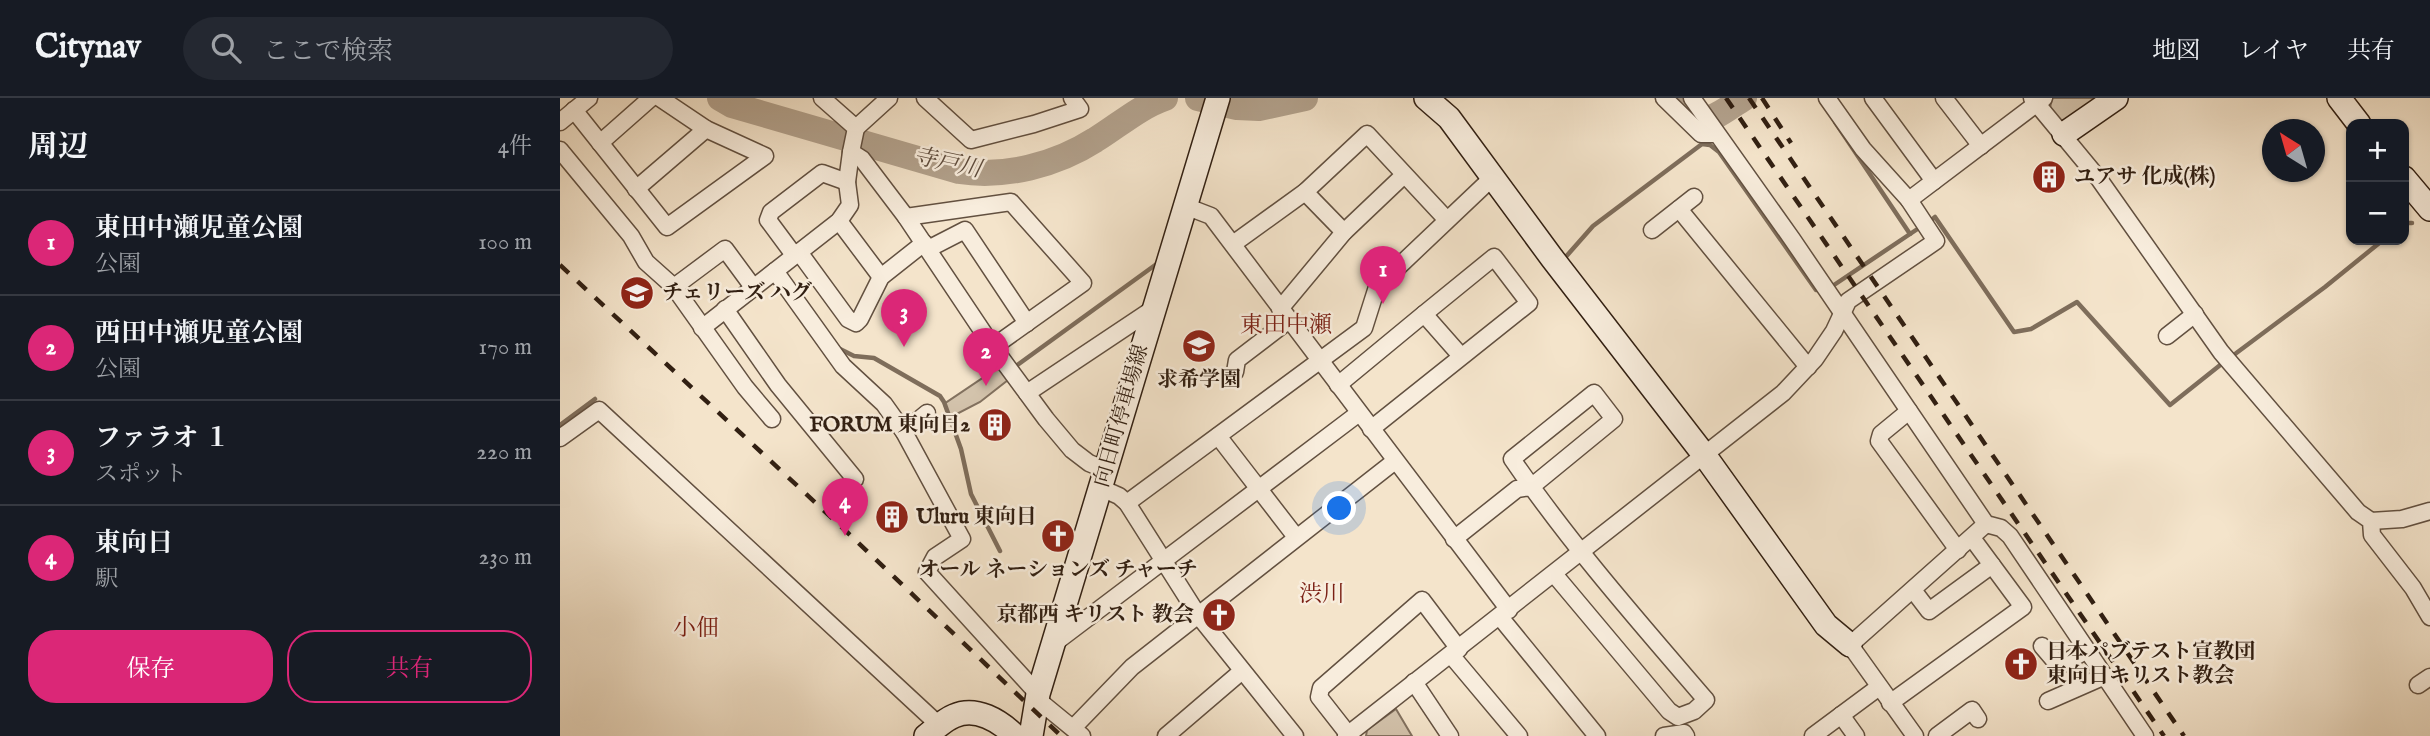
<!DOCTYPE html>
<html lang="ja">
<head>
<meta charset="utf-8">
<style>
	body { margin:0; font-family:"IM FELL English","Noto Serif JP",serif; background:#242831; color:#f1f3f6 }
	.controls { position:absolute; right:21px; top:21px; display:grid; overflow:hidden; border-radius:14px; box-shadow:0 2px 5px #0004 }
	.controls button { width:63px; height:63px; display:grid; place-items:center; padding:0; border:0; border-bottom:2px solid #363941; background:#171b24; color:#f1f3f6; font:35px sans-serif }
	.compass { position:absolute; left:1702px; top:21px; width:63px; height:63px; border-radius:50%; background:#171b24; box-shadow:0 2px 5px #0004; rotate:323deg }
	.you { position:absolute; left:780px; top:411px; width:24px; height:24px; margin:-18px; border:5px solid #fff; border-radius:50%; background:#1a73e8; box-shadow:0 0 0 10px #1a73e833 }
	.badge { display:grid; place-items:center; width:46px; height:46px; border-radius:50%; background:#db2777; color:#fff; font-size:23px; font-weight:700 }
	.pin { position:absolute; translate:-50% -58px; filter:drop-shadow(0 2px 4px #0008) }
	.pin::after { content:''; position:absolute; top:37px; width:24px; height:21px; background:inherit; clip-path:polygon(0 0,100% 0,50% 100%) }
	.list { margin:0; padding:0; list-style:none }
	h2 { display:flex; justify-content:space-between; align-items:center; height:91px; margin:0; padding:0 28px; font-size:30px }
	h2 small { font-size:23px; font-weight:400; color:#9ea1a6 }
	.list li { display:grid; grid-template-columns:46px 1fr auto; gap:21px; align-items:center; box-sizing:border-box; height:105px; padding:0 28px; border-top:2px solid #363941 }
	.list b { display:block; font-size:26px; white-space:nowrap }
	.list p { margin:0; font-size:23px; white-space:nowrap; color:#9ea1a6 }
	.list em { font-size:23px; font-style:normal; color:#9ea1a6 }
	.actions { display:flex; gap:14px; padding:21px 28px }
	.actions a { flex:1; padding:16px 0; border:2px solid #db2777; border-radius:28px; text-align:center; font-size:24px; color:#db2777 }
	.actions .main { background:#db2777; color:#fff }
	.icon { flex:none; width:38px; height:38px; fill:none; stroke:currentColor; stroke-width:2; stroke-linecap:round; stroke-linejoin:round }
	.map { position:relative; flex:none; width:1870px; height:638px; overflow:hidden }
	header { display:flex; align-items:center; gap:42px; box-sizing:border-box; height:98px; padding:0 35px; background:#171b24; border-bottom:2px solid #363941 }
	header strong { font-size:33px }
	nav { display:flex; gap:38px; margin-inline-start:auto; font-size:24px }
	.search { width:490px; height:63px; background:#242831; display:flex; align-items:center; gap:18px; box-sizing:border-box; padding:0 24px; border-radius:38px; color:#9ea1a6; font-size:26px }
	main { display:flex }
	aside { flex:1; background:#171b24 }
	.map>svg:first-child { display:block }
	.green { fill:#d3c3ac; stroke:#82715f; stroke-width:2 }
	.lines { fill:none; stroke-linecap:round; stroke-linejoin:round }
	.stream { stroke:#7e6d5b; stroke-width:4.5 }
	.river { stroke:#b2a18c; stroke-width:26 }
	.street-casing { stroke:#625040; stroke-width:19 }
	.secondary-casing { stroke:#311f12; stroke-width:26 }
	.street { stroke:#f8eddd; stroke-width:16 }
	.secondary { stroke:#f8eddd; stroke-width:23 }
	.rail { stroke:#311f12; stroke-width:4.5; stroke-dasharray:12 12; stroke-linecap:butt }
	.labels { text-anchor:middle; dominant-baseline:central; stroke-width:5; stroke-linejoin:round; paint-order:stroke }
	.poi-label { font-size:21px; font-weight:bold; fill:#311f12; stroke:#f8eddd; text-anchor:start }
	.street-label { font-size:21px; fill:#311f12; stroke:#f8eddd }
	.water-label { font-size:23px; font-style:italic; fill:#5e4c3d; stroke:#f8eddd }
	.neighbourhood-label { font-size:23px; fill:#7a1f14; stroke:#f8eddd }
</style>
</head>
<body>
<header>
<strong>Citynav</strong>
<div class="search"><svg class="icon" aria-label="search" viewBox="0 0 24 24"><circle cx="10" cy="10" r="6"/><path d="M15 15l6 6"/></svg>ここで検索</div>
<nav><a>地図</a><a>レイヤ</a><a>共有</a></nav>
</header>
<main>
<aside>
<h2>周辺<small>4件</small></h2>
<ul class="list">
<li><span class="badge">1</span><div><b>東田中瀬児童公園</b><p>公園</p></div><em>100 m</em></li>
<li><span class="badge">2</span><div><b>西田中瀬児童公園</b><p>公園</p></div><em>170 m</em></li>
<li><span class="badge">3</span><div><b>ファラオ １</b><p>スポット</p></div><em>220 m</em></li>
<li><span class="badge">4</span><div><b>東向日</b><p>駅</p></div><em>230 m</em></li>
</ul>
<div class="actions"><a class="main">保存</a><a>共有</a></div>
</aside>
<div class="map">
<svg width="1870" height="638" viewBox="0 0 1870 638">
	<rect width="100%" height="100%" fill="#f4e4cb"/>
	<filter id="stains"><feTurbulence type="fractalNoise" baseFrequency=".00286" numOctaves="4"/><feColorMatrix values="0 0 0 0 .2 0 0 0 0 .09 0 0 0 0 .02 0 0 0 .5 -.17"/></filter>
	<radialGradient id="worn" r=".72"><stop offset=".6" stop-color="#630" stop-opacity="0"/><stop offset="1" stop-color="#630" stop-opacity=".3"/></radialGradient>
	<!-- green -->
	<g class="green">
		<polygon points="1492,0 1544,0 1510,24 1500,22 1490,10"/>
		<polygon points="439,269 448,282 420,304 389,320 384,306"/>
		<polygon points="836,611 852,638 806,638 807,632"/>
	</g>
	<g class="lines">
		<!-- stream -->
		<g class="stream">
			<polyline points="578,0 590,6"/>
			<polyline points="1275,24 1350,136 1362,128"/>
			<polyline points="1369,124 1375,119 1454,234 1471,231 1517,204 1610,307 1664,264"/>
			<polyline points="1844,125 1852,125"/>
			<polyline points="1003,162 1033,128 1142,46 1150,47 1159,54 1256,192 1262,191"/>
			<polyline points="1271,189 1350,136"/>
			<polyline points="280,251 294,258 314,260 380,298 384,304 401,351 411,396 440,453"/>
			<polyline points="1671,259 1765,189 1823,142"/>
			<polyline points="456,268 598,165"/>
			<polyline points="0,327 35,301"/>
		</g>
		<!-- river -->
		<g class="river">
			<path d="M160,0L172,7L399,73C445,80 496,67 535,42C558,28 579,9 605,0"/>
			<polyline points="638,0 677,9 699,10 745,0"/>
			<path d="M1113,0C1145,33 1151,21 1184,0"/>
		</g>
		<!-- street casing -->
		<g class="street-casing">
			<g id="street">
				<polyline points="262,0 296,30 291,54 302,61 346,119 433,249 486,321 512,352 529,365 546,372"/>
				<polyline points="365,0 411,42 474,26 520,11 512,0"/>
				<polyline points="1104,0 1141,36 1156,36"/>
				<polyline points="1132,0 1232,141 1426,426 1441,430 1450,438 1585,638"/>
				<polyline points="1267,0 1303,51 1349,102"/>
				<polyline points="1313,0 1374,83"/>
				<polyline points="1384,0 1421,48"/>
				<polyline points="1472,0 1539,81 1661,254 1798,414 1811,423 1812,437 1853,490 1870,519"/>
				<polyline points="14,12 107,129 205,58 146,31 100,0"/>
				<polyline points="0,24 29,0"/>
				<polyline points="296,30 329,0"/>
				<polyline points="40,45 91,0"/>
				<polyline points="0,52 71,138 86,164 114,189 185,289 212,321"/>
				<polyline points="76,91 146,31"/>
				<polyline points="745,94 784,134"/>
				<polyline points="625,108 651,118 949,512"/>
				<polyline points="1119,111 1248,269"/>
				<polyline points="346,119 451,104 523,185 433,249"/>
				<polyline points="279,123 321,179"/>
				<polyline points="1092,132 1134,99"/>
				<polyline points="673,146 745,94 807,36 887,122"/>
				<polyline points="368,151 405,132 467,225"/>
				<polyline points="239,154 288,221 296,225 300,221 321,179 364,145"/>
				<polyline points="234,157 208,122 211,114 262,75 287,84"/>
				<polyline points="215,173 283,268 324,306 344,334 402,441 375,459 367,474 478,596"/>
				<polyline points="114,189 165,151 193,189"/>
				<polyline points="165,211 218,287 295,381"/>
				<polyline points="720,211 784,134 844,77"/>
				<polyline points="142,230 279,123 290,107 287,84 291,54"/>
				<polyline points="1607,238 1635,216"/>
				<polyline points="675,274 677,262 728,223"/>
				<polyline points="778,287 864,216 901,258"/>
				<polyline points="467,295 593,211"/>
				<polyline points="1349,313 1321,336 1319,343 1398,452"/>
				<polyline points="811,331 969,205 934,159 864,216"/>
				<polyline points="344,334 367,315"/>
				<polyline points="658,338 736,439"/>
				<polyline points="0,340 39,312 380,628"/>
				<polyline points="541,390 559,398 567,405 638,517 735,638"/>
				<polyline points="567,405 804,230 817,189 933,79"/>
				<polyline points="1811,423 1842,421 1870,413"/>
				<path d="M894,441L957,391L971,389L1054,321L1034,295L952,361C1011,447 1079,524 1146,602L1134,613L1118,619L1109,613L994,476"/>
				<polyline points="1353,492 1369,513 1432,467"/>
				<polyline points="940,519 1037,638"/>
				<polyline points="492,547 799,315"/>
				<polyline points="1482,548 1499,568 1527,552"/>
				<polyline points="891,557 959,638"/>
				<polyline points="854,584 890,638"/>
				<polyline points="1858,587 1870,579"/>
				<polyline points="478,602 522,638"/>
				<polyline points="1488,603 1545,578"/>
				<polyline points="1330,605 1463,509 1412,440"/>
				<polyline points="1281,617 1296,638"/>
				<polyline points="513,630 572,569 835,363"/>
				<polyline points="788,636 759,599 761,590 862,502 899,551"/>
				<polyline points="606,638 682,573"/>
				<polyline points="786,638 1223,295 1255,261 1274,233 1288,203 1376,143 1349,102 1484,0"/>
				<polyline points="1104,638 1124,635 1126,638"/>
				<polyline points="1253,638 1319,589"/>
				<polyline points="1355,638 1290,547 1426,426"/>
				<polyline points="1377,638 1412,612 1418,621"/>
			</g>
		</g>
		<!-- secondary casing -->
		<g class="secondary-casing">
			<g id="secondary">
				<polyline points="866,0 889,20 992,160 1145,358 1266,527 1290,547"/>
				<polyline points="1779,0 1799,26"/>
				<polyline points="1504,36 1556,0"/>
				<polyline points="1844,80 1870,111"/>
				<path d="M366,638C375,631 384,622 394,618C416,608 440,623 455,638"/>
				<polyline points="471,638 478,596 658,0"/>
			</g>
		</g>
		<!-- street -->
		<use href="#street" class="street"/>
		<!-- secondary -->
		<use href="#secondary" class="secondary"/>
		<!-- rail -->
		<g class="rail">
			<polyline points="1166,0 1604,638"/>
			<polyline points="1189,0 1624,638"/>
			<polyline points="1202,0 1231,45"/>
			<polyline points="0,167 288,435 501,638"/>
		</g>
	</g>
	<!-- icons -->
	<defs>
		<g id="building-disc" transform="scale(1.75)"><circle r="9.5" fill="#8f2418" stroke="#f8eddd"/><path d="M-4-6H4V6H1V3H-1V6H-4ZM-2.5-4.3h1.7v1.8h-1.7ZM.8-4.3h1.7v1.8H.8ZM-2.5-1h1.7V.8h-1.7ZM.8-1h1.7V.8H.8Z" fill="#fff"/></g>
		<g id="school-disc" transform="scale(1.75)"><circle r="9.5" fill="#8f2418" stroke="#f8eddd"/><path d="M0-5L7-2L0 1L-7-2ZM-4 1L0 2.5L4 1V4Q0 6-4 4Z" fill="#fff"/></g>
		<g id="church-disc" transform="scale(1.75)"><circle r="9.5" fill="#8f2418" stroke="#f8eddd"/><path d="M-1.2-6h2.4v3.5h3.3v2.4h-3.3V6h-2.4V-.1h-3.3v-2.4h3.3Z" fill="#fff"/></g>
	</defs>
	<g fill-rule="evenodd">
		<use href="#building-disc" x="1489" y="79"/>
		<use href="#school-disc" x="77" y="195"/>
		<use href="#school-disc" x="639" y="248"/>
		<use href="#building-disc" x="435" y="327"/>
		<use href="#building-disc" x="332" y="419"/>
		<use href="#church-disc" x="498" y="438"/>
		<use href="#church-disc" x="659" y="517"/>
		<use href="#church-disc" x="1461" y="566"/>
	</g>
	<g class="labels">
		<!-- poi labels -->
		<g class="poi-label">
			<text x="1514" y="79">ユアサ 化成(株)</text>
			<text x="102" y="195">チェリーズ ハグ</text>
			<text x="639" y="282" text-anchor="middle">求希学園</text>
			<text x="410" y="327" text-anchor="end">FORUM 東向日2</text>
			<text x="356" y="419">Uluru 東向日</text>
			<text x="498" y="472" text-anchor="middle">オール ネーションズ チャーチ</text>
			<text x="634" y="517" text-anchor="end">京都西 キリスト 教会</text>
			<text x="1486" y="554">日本パブテスト宣教団<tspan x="1486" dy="24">東向日キリスト教会</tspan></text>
		</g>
		<!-- street labels -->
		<g class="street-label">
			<text transform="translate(562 318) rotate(-74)">向日町停車場線</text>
		</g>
		<!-- water labels -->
		<g class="water-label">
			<text transform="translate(387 65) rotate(12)">寺戸川</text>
		</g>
		<!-- neighbourhood labels -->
		<g class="neighbourhood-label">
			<text x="726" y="227">東田中瀬</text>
			<text x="762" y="496">渋川</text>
			<text x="136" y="530">小佃</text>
		</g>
	</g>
	<rect width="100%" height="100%" filter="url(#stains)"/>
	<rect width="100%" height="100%" fill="url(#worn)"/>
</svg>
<div class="controls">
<button>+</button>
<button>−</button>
</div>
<svg class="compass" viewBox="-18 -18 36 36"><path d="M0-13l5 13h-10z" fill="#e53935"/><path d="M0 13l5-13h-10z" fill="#9ea1a6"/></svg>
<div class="you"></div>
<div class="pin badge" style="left:823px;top:206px">1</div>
<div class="pin badge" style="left:426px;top:288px">2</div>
<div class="pin badge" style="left:344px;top:249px">3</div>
<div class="pin badge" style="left:285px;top:438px">4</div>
</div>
</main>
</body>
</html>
